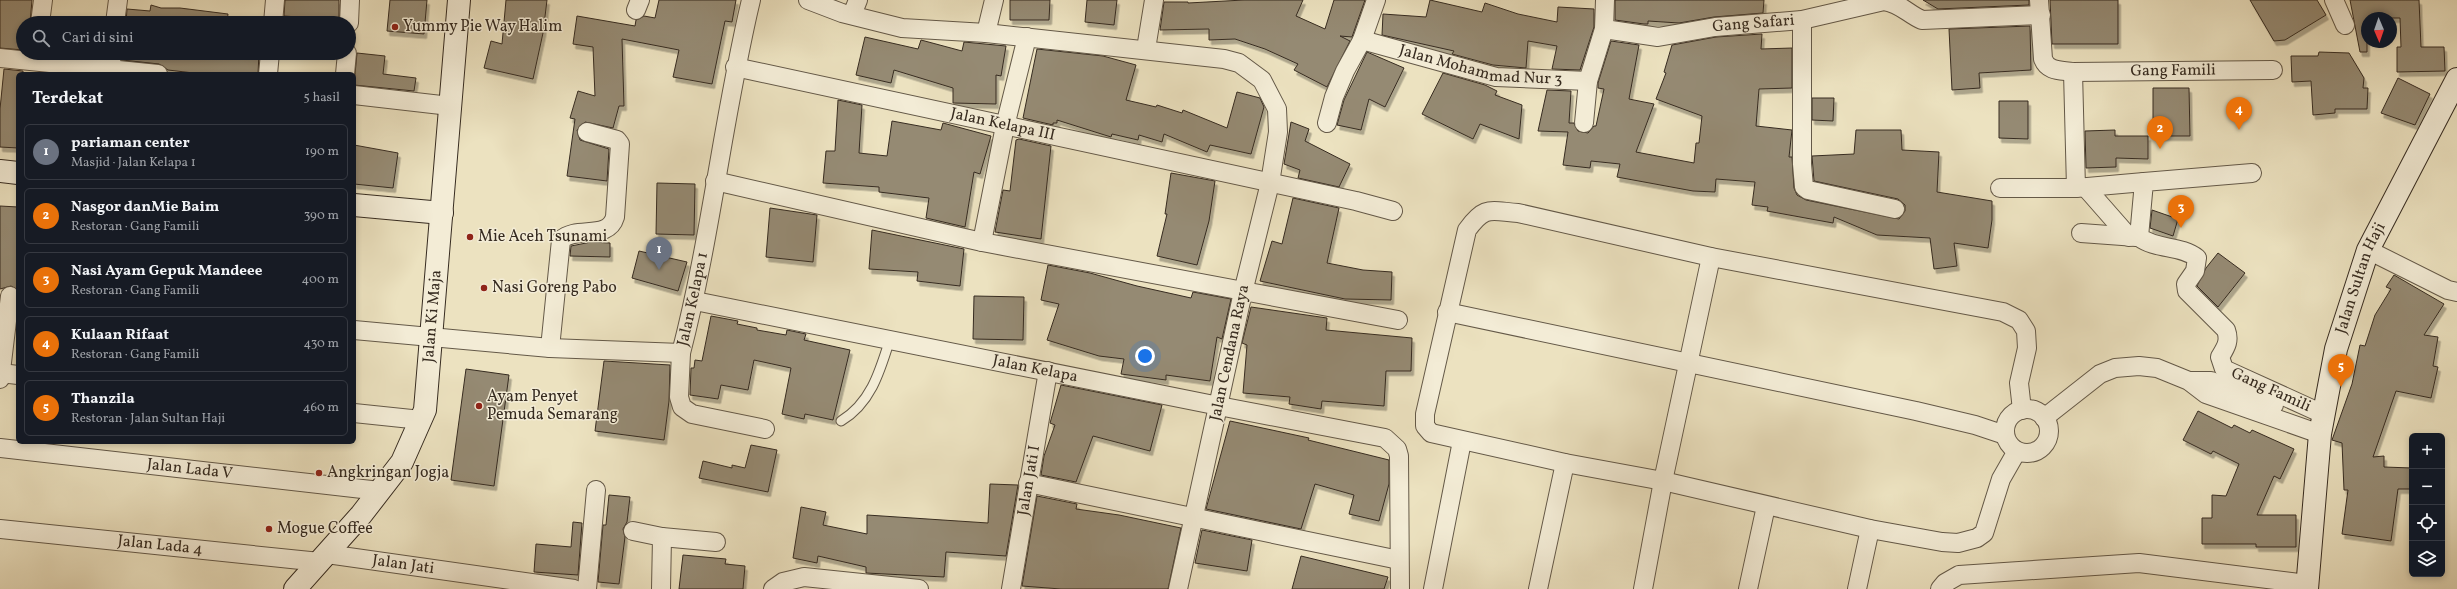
<!DOCTYPE html>
<html lang="id">
<head>
<meta charset="utf-8">
<style>
	body { margin:0; font-family:Vollkorn,serif; background:#242831; color:#f1f3f6 }
	.controls { position:absolute; right:12px; bottom:12px; display:grid; overflow:hidden; border-radius:6px; box-shadow:0 2px 6px #0003 }
	.controls button { width:36px; height:36px; display:grid; place-items:center; padding:0; border:0; border-bottom:1px solid #363941; background:#171b24; color:#f1f3f6; font:20px sans-serif }
	.compass { position:absolute; left:2361px; top:12px; width:36px; height:36px; border-radius:50%; background:#171b24; box-shadow:0 2px 6px #0003; rotate:178deg }
	.you { position:absolute; left:1145px; top:356px; width:14px; height:14px; margin:-10px; border:3px solid #fff; border-radius:50%; background:#1a73e8; box-shadow:0 0 0 6px #1a73e833 }
	.badge { display:grid; place-items:center; width:26px; height:26px; border-radius:50%; background:#c59692; color:#fff; font-size:13px; font-weight:700 }
	.pin { position:absolute; translate:-50% -33px; filter:drop-shadow(0 1px 2px #0008) }
	.pin::after { content:''; position:absolute; top:21px; width:14px; height:12px; background:inherit; clip-path:polygon(0 0,100% 0,50% 100%) }
	.list { margin:0; padding:0; list-style:none }
	h2 { display:flex; justify-content:space-between; align-items:center; height:52px; margin:0; padding:0 16px; font-size:17px }
	h2 small { font-size:13px; font-weight:400; color:#9ea1a6 }
	.list li { display:grid; grid-template-columns:26px 1fr auto; gap:12px; align-items:center; box-sizing:border-box; height:56px; margin:0 8px 8px; padding:0 8px; border:1px solid #363941; border-radius:6px }
	.list b { display:block; font-size:15px; white-space:nowrap }
	.list p { margin:0; font-size:13px; white-space:nowrap; color:#9ea1a6 }
	.list em { font-size:13px; font-style:normal; color:#9ea1a6 }
	.icon { flex:none; width:22px; height:22px; fill:none; stroke:currentColor; stroke-width:2; stroke-linecap:round; stroke-linejoin:round }
	.map { position:relative; flex:none; width:2457px; height:589px; overflow:hidden }
	.search { position:absolute; background:#171b24; box-shadow:0 2px 6px #0003; left:16px; top:16px; width:340px; height:44px; display:flex; align-items:center; gap:10px; box-sizing:border-box; padding:0 14px; border-radius:22px; color:#9ea1a6; font-size:15px }
	.panel { position:absolute; background:#171b24; box-shadow:0 2px 6px #0003; left:16px; top:72px; width:340px; height:372px; border-radius:6px }
	.map>svg:first-child { display:block }
	.building { fill:#958a73; stroke:#362b20; filter:url(#shadow) }
	.lines { fill:none; stroke-linecap:round; stroke-linejoin:round }
	.lane-casing { stroke:#645948; stroke-width:11 }
	.street-casing { stroke:#645948; stroke-width:20 }
	.secondary-casing { stroke:#362b20; stroke-width:24 }
	.lane { stroke:#f3ecd6; stroke-width:9 }
	.street { stroke:#f3ecd6; stroke-width:18 }
	.secondary { stroke:#f3ecd6; stroke-width:22 }
	.poi-dot { fill:#8f2418; stroke:#f3ecd6; stroke-width:1.5 }
	.labels { text-anchor:middle; dominant-baseline:central; stroke-width:3; stroke-linejoin:round; paint-order:stroke }
	.street-label { font-size:16px; fill:#362b20; stroke:#f3ecd6 }
	.poi-label { font-size:16px; fill:#362b20; stroke:#f3ecd6; text-anchor:start }
</style>
</head>
<body>
<div class="map">
<svg width="2457" height="589" viewBox="0 0 2457 589">
	<defs>
		<filter id="shadow"><feDropShadow dx="2.5" dy="4.5" stdDeviation="0" flood-color="#0004"/></filter>
	</defs>
	<rect width="100%" height="100%" fill="#ece2c0"/>
	<filter id="stains"><feTurbulence type="fractalNoise" baseFrequency=".005" numOctaves="4"/><feColorMatrix values="0 0 0 0 .2 0 0 0 0 .09 0 0 0 0 .02 0 0 0 .5 -.17"/></filter>
	<radialGradient id="worn" r=".72"><stop offset=".6" stop-color="#630" stop-opacity="0"/><stop offset="1" stop-color="#630" stop-opacity=".3"/></radialGradient>
	<!-- building -->
	<g class="building">
		<polygon points="0,0 32,0 30,23 23,23 23,50 0,48"/>
		<polygon points="285,0 339,0 339,23 312,23 312,18 284,16"/>
		<polygon points="390,0 427,0 424,34 387,31"/>
		<polygon points="506,0 547,0 543,33 533,79 484,68 491,41 502,44"/>
		<polygon points="659,0 736,0 732,22 725,21 712,84 673,77 679,50 622,39 624,106 619,106 613,128 585,122 577,130 580,140 609,149 607,181 567,176 575,119 570,118 578,91 595,96 593,47 573,44 577,16 635,26 636,20 644,16 655,18"/>
		<polygon points="1010,0 1050,0 1049,20 1010,20"/>
		<polygon points="1087,0 1117,0 1114,25 1085,22"/>
		<polygon points="1244,0 1303,0 1296,16 1325,29 1334,0 1365,0 1352,37 1340,36 1350,41 1327,87 1294,70 1298,64 1265,49 1235,39 1209,40 1209,29 1160,30 1164,2 1188,2 1188,3"/>
		<polygon points="1430,0 1482,12 1485,3 1518,14 1557,22 1558,7 1594,9 1594,27 1580,70 1552,69 1557,46 1528,41 1526,68 1493,65 1452,54 1454,51 1382,35 1383,14 1426,17"/>
		<polygon points="1615,0 1764,0 1763,13 1714,17 1679,23 1648,21 1648,24 1644,24 1615,20"/>
		<polygon points="1923,0 2029,0 2029,5 1938,9"/>
		<polygon points="2050,0 2118,0 2118,44 2052,44"/>
		<polygon points="2250,0 2317,0 2326,15 2285,40 2274,41"/>
		<polygon points="2350,0 2419,0 2421,47 2444,47 2445,71 2397,72 2397,47 2401,47 2400,18 2367,18 2367,52 2360,52"/>
		<polygon points="151,5 161,8 180,8 228,14 227,23 126,23 127,9 150,11"/>
		<polygon points="2030,26 2031,70 1979,73 1980,88 1952,90 1949,29"/>
		<polygon points="1762,34 1761,49 1792,48 1792,88 1759,89 1756,126 1792,130 1789,157 1792,157 1794,188 1797,195 1806,200 1899,219 1905,211 1905,205 1898,199 1814,181 1812,156 1854,154 1856,130 1901,130 1902,150 1939,152 1937,192 1992,201 1992,220 1988,248 1954,243 1957,266 1934,269 1930,238 1877,235 1834,217 1833,223 1767,211 1768,207 1752,205 1755,182 1716,179 1715,192 1693,191 1617,177 1620,164 1591,161 1590,168 1563,165 1568,132 1538,131 1547,90 1571,91 1569,123 1574,123 1578,131 1588,133 1594,126 1596,126 1604,89 1598,88 1598,83 1611,41 1639,45 1629,99 1654,104 1636,152 1694,163 1696,143 1699,143 1702,116 1656,99 1666,73 1664,72 1672,45 1716,37"/>
		<polygon points="865,37 918,49 921,40 962,51 964,42 1006,46 1001,76 996,75 996,104 953,103 953,88 894,70 891,83 856,75"/>
		<polygon points="1037,49 1103,56 1136,65 1126,100 1156,107 1157,105 1182,113 1183,110 1227,128 1237,92 1260,98 1264,107 1251,154 1210,145 1207,152 1164,134 1162,142 1139,135 1138,140 1112,134 1111,137 1057,120 1057,123 1053,123 1053,125 1023,118"/>
		<polygon points="1367,52 1404,68 1385,107 1369,99 1361,130 1337,125 1344,100"/>
		<polygon points="2319,52 2349,53 2364,78 2363,88 2368,88 2367,109 2335,109 2335,113 2313,115 2311,81 2292,82 2291,56 2318,56"/>
		<polygon points="122,53 259,53 258,74 202,74 168,70 159,64 122,60"/>
		<polygon points="357,53 385,56 383,74 416,78 414,91 354,85"/>
		<polygon points="4,69 23,71 23,74 18,74 18,148 0,147 0,109"/>
		<polygon points="1443,73 1485,85 1497,91 1495,95 1522,105 1519,139 1480,124 1473,139 1422,114"/>
		<polygon points="2398,78 2430,94 2415,125 2381,113"/>
		<polygon points="2153,88 2189,88 2190,136 2153,136"/>
		<polygon points="1812,98 1834,98 1833,121 1812,120"/>
		<polygon points="838,100 862,105 859,153 887,156 892,121 941,130 943,123 991,136 980,174 974,172 965,227 926,218 929,198 879,192 879,187 823,183 826,151 835,151"/>
		<polygon points="1999,101 2028,101 2028,139 1999,138"/>
		<polygon points="1291,122 1309,129 1305,141 1350,164 1339,187 1298,178 1300,170 1284,164"/>
		<polygon points="2115,130 2115,136 2148,136 2148,159 2116,158 2116,167 2086,168 2085,131"/>
		<polygon points="1019,139 1051,146 1041,239 995,232 1003,190 1010,191 1016,140"/>
		<polygon points="354,145 398,153 393,188 354,184"/>
		<polygon points="1171,173 1215,181 1209,221 1197,265 1157,256 1167,214 1165,214"/>
		<polygon points="657,183 695,184 694,235 656,234"/>
		<polygon points="1293,198 1339,208 1327,263 1363,270 1392,272 1391,300 1345,299 1260,281 1272,241 1282,244"/>
		<polygon points="0,206 18,207 18,290 11,286 0,289"/>
		<polygon points="770,208 817,215 813,262 766,257"/>
		<polygon points="2152,210 2178,219 2173,236 2150,228"/>
		<polygon points="872,230 964,249 960,286 917,281 918,272 869,269"/>
		<polygon points="591,242 610,243 610,257 570,256 571,246"/>
		<polygon points="639,251 687,262 678,291 632,278"/>
		<polygon points="2218,253 2245,273 2218,307 2197,286 2206,268"/>
		<polygon points="1048,265 1090,273 1137,286 1191,298 1193,292 1231,299 1222,339 1217,337 1210,381 1166,375 1166,380 1121,374 1124,359 1099,356 1047,340 1059,304 1041,300"/>
		<polygon points="2394,275 2444,304 2424,335 2438,337 2433,366 2438,367 2431,398 2396,391 2373,457 2384,456 2384,467 2412,468 2412,489 2398,489 2391,541 2342,534 2348,490 2344,490 2342,443 2332,440 2352,384 2360,345 2365,346 2375,315 2391,289 2386,287"/>
		<polygon points="974,296 1024,297 1023,340 973,339"/>
		<polygon points="1251,307 1327,318 1326,330 1412,338 1411,371 1386,371 1384,406 1322,401 1321,409 1289,404 1290,397 1243,393 1247,345 1242,343"/>
		<polygon points="711,316 738,321 737,324 757,328 757,330 786,335 787,330 806,334 804,340 850,350 833,420 805,414 804,419 782,414 791,368 754,360 748,390 721,385 718,399 690,395 691,368 694,368 695,360 702,361"/>
		<polygon points="604,361 670,365 669,401 664,440 595,431"/>
		<polygon points="466,369 509,375 494,486 451,480"/>
		<polygon points="1061,385 1162,405 1150,451 1093,436 1076,482 1041,475 1044,456 1055,425 1050,423"/>
		<polygon points="2198,411 2232,428 2234,425 2250,433 2252,430 2294,449 2280,479 2274,476 2257,515 2296,515 2296,547 2256,547 2256,544 2202,544 2202,518 2212,518 2212,495 2226,496 2239,464 2213,451 2211,454 2183,440"/>
		<polygon points="1230,421 1309,438 1308,440 1389,460 1389,484 1379,521 1349,514 1354,495 1315,484 1301,529 1206,509"/>
		<polygon points="751,445 777,450 768,492 699,478 703,461 732,468 732,465 745,468"/>
		<polygon points="990,484 1018,485 1006,556 946,552 944,577 866,573 866,567 818,556 817,563 793,558 801,507 826,512 823,525 867,534 867,515 988,523"/>
		<polygon points="609,495 630,497 627,522 623,529 625,537 619,584 598,582 603,525 606,525"/>
		<polygon points="1037,496 1077,504 1076,509 1119,515 1181,528 1168,589 1061,589 1022,586"/>
		<polygon points="573,522 582,523 578,575 534,572 536,544 571,547"/>
		<polygon points="1202,530 1252,540 1247,571 1195,563"/>
		<polygon points="683,555 726,559 725,564 745,566 743,589 679,589"/>
		<polygon points="1301,556 1388,577 1384,589 1292,589"/>
	</g>
	<g class="lines">
		<!-- lane casing -->
		<g class="lane-casing">
			<path id="lane" d="M841,421C871,403 880,371 890,339"/>
		</g>
		<!-- street casing -->
		<g class="street-casing">
			<g id="street">
				<polyline points="808,0 842,13 902,28 986,33 1224,59 1239,63 1262,80 1277,109 1278,132 1270,183 1243,292 1178,589"/>
				<path id="s1" d="M2039,0L2043,59C2048,72 2061,70 2073,72L2273,70"/>
				<polyline points="2334,0 2345,25"/>
				<polyline points="636,10 640,0"/>
				<polyline points="852,15 858,0"/>
				<polyline points="1802,20 1802,164 1804,187 1808,190 1895,209"/>
				<polyline points="40,23 43,0"/>
				<polyline points="115,23 118,0"/>
				<polyline points="273,23 275,0"/>
				<polyline points="349,23 350,0"/>
				<path id="s2" d="M1604,29L1658,37L1715,27L1802,20L1884,1C1900,3 1908,14 1922,20L2041,15"/>
				<polyline points="986,33 994,0"/>
				<path id="s3" d="M1362,40L1496,77L1588,81L1604,29L1605,0"/>
				<polyline points="1146,49 1154,0"/>
				<polyline points="0,58 158,74"/>
				<path id="s4" d="M735,67L1356,201L1393,211"/>
				<polyline points="2073,72 2076,188 2144,182"/>
				<polyline points="110,74 112,53"/>
				<polyline points="268,74 270,53"/>
				<polyline points="345,74 347,53"/>
				<polyline points="354,95 450,106"/>
				<polyline points="1327,123 1334,97 1345,71 1362,40 1376,0"/>
				<polyline points="1584,123 1588,81"/>
				<path id="s5" d="M2252,173L2144,182L2139,237C2156,250 2181,245 2197,258L2195,271L2186,284L2187,291L2226,330C2230,341 2226,347 2220,357L2224,369L2323,414"/>
				<polyline points="715,181 982,242 1398,320"/>
				<polyline points="2000,188 2076,188"/>
				<polyline points="2086,188 2129,237"/>
				<polyline points="2081,233 2136,237"/>
				<polyline points="982,242 1005,126 1027,37"/>
				<polyline points="2368,250 2448,290 2457,292"/>
				<path id="s6" d="M695,301L1219,406L1385,438L1397,449L1399,456L1400,589"/>
				<polyline points="1447,312 1916,411 1975,425 2005,435"/>
				<path id="s7" d="M354,330L550,348L681,353C711,237 723,117 751,0"/>
				<path d="M550,348L561,240C577,225 608,241 615,217L620,144L617,140L587,132"/>
				<polyline points="681,353 679,397 682,407 692,414 765,429"/>
				<polyline points="1,373 18,375"/>
				<polyline points="0,379 10,296"/>
				<polyline points="2189,381 2211,381 2274,405"/>
				<circle cx="2027" cy="431" r="22"/>
				<polyline points="354,413 421,420"/>
				<polyline points="2044,418 2100,374 2115,368 2139,366 2157,368 2189,381 2206,394 2320,434"/>
				<path id="s8" d="M0,448L380,491"/>
				<path d="M2017,451L2001,479L1984,533L1977,538L1958,543L1942,542L1870,529L1663,481L1565,463L1431,433L1425,426V414L1467,230C1485,205 1490,211 1518,213L1711,257L2003,312L2019,320L2026,331L2027,348L2019,383L2022,410"/>
				<polyline points="1028,483 1399,560"/>
				<path id="s9" d="M0,529L320,562"/>
				<polyline points="633,531 662,537 661,589"/>
				<polyline points="662,537 716,542"/>
				<path id="s10" d="M327,554L574,589"/>
				<polyline points="587,589 596,490"/>
				<polyline points="773,589 783,582 804,577 919,589"/>
				<path id="s11" d="M1011,589L1048,371"/>
				<polyline points="1433,589 1462,441"/>
				<polyline points="1538,589 1565,463"/>
				<polyline points="1643,589 1663,481 1711,257"/>
				<polyline points="1748,589 1766,506"/>
				<polyline points="1857,589 1870,529"/>
				<polyline points="1940,589 1945,583 1959,575 2139,563 2307,584"/>
			</g>
		</g>
		<!-- secondary casing -->
		<g class="secondary-casing">
			<g id="secondary">
				<polyline points="0,171 18,173"/>
				<polyline points="354,205 442,213"/>
				<path id="s12" d="M295,589L361,515L402,462L425,410L459,0"/>
				<path id="s13" d="M2307,589L2320,434L2336,349L2368,250L2457,79"/>
			</g>
		</g>
		<!-- lane -->
		<use href="#lane" class="lane"/>
		<!-- street -->
		<use href="#street" class="street"/>
		<!-- secondary -->
		<use href="#secondary" class="secondary"/>
	</g>
	<!-- markers -->
	<g class="poi-dot">
		<circle cx="395" cy="27" r="4"/>
		<circle cx="470" cy="237" r="4"/>
		<circle cx="484" cy="288" r="4"/>
		<circle cx="479" cy="406" r="4"/>
		<circle cx="319" cy="473" r="4"/>
		<circle cx="269" cy="529" r="4"/>
	</g>
	<g class="labels">
		<!-- street labels -->
		<g class="street-label">
			<text stroke="none"><textPath href="#s2" startOffset="151">Gang Safari</textPath></text>
			<text stroke="none"><textPath href="#s3" startOffset="122">Jalan Mohammad Nur 3</textPath></text>
			<text stroke="none"><textPath href="#s1" startOffset="194">Gang Famili</textPath></text>
			<text stroke="none"><textPath href="#s4" startOffset="274">Jalan Kelapa III</textPath></text>
			<text stroke="none"><textPath href="#s13" startOffset="317">Jalan Sultan Haji</textPath></text>
			<text stroke="none"><textPath href="#s7" startOffset="383">Jalan Kelapa 1</textPath></text>
			<text stroke="none"><textPath href="#s12" startOffset="317">Jalan Ki Maja</textPath></text>
			<text transform="translate(1230 353) rotate(-78)">Jalan Cendana Raya</text>
			<text stroke="none"><textPath href="#s6" startOffset="347">Jalan Kelapa</textPath></text>
			<text stroke="none"><textPath href="#s5" startOffset="410">Gang Famili</textPath></text>
			<text stroke="none"><textPath href="#s8" startOffset="191">Jalan Lada V</textPath></text>
			<text stroke="none"><textPath href="#s11" startOffset="110">Jalan Jati I</textPath></text>
			<text stroke="none"><textPath href="#s9" startOffset="161">Jalan Lada 4</textPath></text>
			<text stroke="none"><textPath href="#s10" startOffset="77">Jalan Jati</textPath></text>
		</g>
		<!-- poi labels -->
		<g class="poi-label">
			<text x="403" y="27">Yummy Pie Way Halim</text>
			<text x="478" y="237">Mie Aceh Tsunami</text>
			<text x="492" y="288">Nasi Goreng Pabo</text>
			<text x="487" y="397">Ayam Penyet<tspan x="487" dy="18">Pemuda Semarang</tspan></text>
			<text x="327" y="473">Angkringan Jogja</text>
			<text x="277" y="529">Mogue Coffee</text>
		</g>
	</g>
	<rect width="100%" height="100%" filter="url(#stains)"/>
	<rect width="100%" height="100%" fill="url(#worn)"/>
</svg>
<div class="controls">
<button>+</button>
<button>−</button>
<button><svg class="icon" aria-label="locate" viewBox="0 0 24 24"><circle cx="12" cy="12" r="6"/><path d="M12 2v4M12 18v4M2 12h4M18 12h4"/></svg></button>
<button><svg class="icon" aria-label="layers" viewBox="0 0 24 24"><path d="M12 4l9 5-9 5-9-5zM3 14l9 5 9-5"/></svg></button>
</div>
<svg class="compass" viewBox="-18 -18 36 36"><path d="M0-13l5 13h-10z" fill="#e53935"/><path d="M0 13l5-13h-10z" fill="#9ea1a6"/></svg>
<div class="you"></div>
<div class="pin badge" style="left:659px;top:270px;background:#6b7280">1</div>
<div class="pin badge" style="left:2160px;top:149px;background:#e8710a">2</div>
<div class="pin badge" style="left:2181px;top:228px;background:#e8710a">3</div>
<div class="pin badge" style="left:2239px;top:130px;background:#e8710a">4</div>
<div class="pin badge" style="left:2341px;top:387px;background:#e8710a">5</div>
<div class="search"><svg class="icon" aria-label="search" viewBox="0 0 24 24"><circle cx="10" cy="10" r="6"/><path d="M15 15l6 6"/></svg>Cari di sini</div>
<section class="panel">
<h2>Terdekat<small>5 hasil</small></h2>
<ul class="list">
<li><span class="badge" style="background:#6b7280">1</span><div><b>pariaman center</b><p>Masjid · Jalan Kelapa 1</p></div><em>190 m</em></li>
<li><span class="badge" style="background:#e8710a">2</span><div><b>Nasgor danMie Baim</b><p>Restoran · Gang Famili</p></div><em>390 m</em></li>
<li><span class="badge" style="background:#e8710a">3</span><div><b>Nasi Ayam Gepuk Mandeee</b><p>Restoran · Gang Famili</p></div><em>400 m</em></li>
<li><span class="badge" style="background:#e8710a">4</span><div><b>Kulaan Rifaat</b><p>Restoran · Gang Famili</p></div><em>430 m</em></li>
<li><span class="badge" style="background:#e8710a">5</span><div><b>Thanzila</b><p>Restoran · Jalan Sultan Haji</p></div><em>460 m</em></li>
</ul>
</section>
</div>
</body>
</html>
